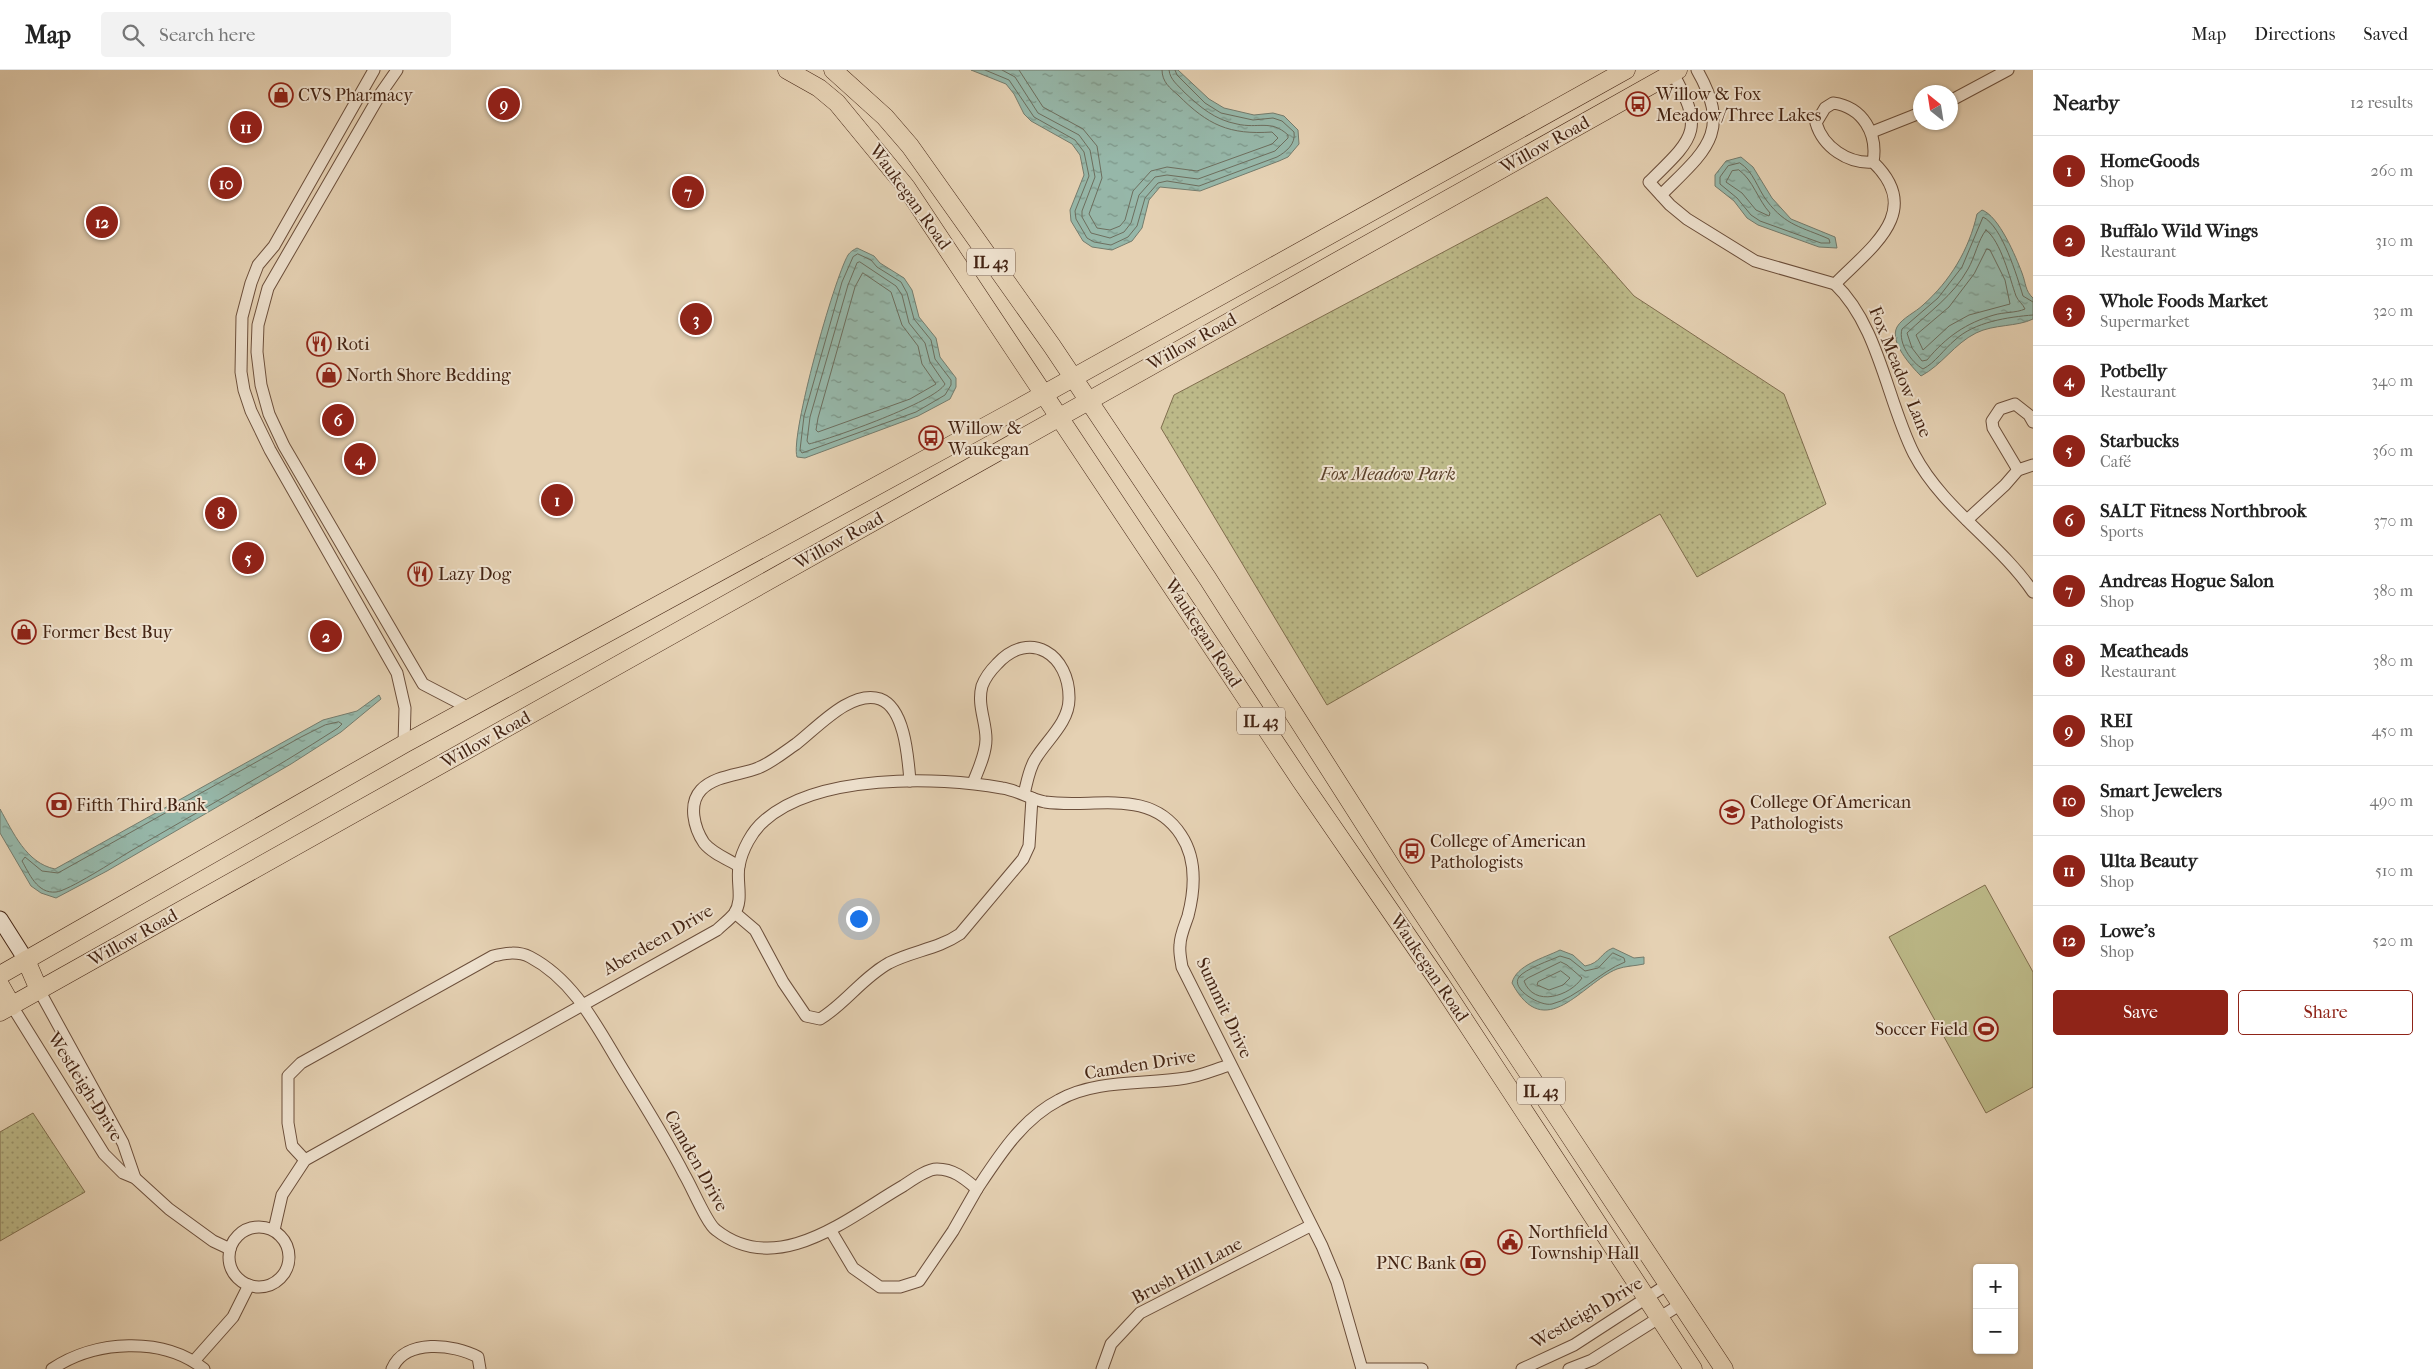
<!DOCTYPE html>
<html lang="en">
<head>
<meta charset="utf-8">
<style>
	body { margin:0; font-family:"IM FELL French Canon",serif; background:#f2f2f2; color:#222 }
	.controls { position:absolute; right:15px; bottom:15px; display:grid; overflow:hidden; border-radius:5px; box-shadow:0 1px 4px #0004 }
	.controls button { width:45px; height:45px; display:grid; place-items:center; padding:0; border:0; border-bottom:1px solid #e0e0e0; background:#fff; color:#222; font:25px sans-serif }
	.compass { position:absolute; left:1913px; top:15px; width:45px; height:45px; border-radius:50%; background:#fff; box-shadow:0 1px 4px #0004; rotate:330deg }
	.you { position:absolute; left:858px; top:848px; width:18px; height:18px; margin:-12px; border:4px solid #fff; border-radius:50%; background:#1a73e8; box-shadow:0 0 0 8px #1a73e833 }
	.badge { display:grid; place-items:center; width:32px; height:32px; border-radius:50%; background:#8f2418; color:#fff; font-size:16px; font-weight:700 }
	.pin { position:absolute; translate:-50% -50%; border:2px solid #fff; box-shadow:0 1px 5px #0006 }
	.list { margin:0; padding:0; list-style:none }
	h2 { display:flex; justify-content:space-between; align-items:center; height:65px; margin:0; padding:0 20px; font-size:21px }
	h2 small { font-size:16px; font-weight:400; color:#767676 }
	.list li { display:grid; grid-template-columns:32px 1fr auto; gap:15px; align-items:center; box-sizing:border-box; height:70px; padding:0 20px; border-top:1px solid #e0e0e0 }
	.list b { display:block; font-size:19px; white-space:nowrap }
	.list p { margin:0; font-size:16px; white-space:nowrap; color:#767676 }
	.list em { font-size:16px; font-style:normal; color:#767676 }
	.actions { display:flex; gap:10px; padding:15px 20px }
	.actions a { flex:1; padding:11px 0; border:1px solid #8f2418; border-radius:5px; text-align:center; font-size:18px; color:#8f2418 }
	.actions .main { background:#8f2418; color:#fff }
	.icon { flex:none; width:28px; height:28px; fill:none; stroke:currentColor; stroke-width:2; stroke-linecap:round; stroke-linejoin:round }
	.map { position:relative; flex:none; width:2033px; height:1299px; overflow:hidden }
	header { display:flex; align-items:center; gap:30px; box-sizing:border-box; height:70px; padding:0 25px; background:#fff; border-bottom:1px solid #e0e0e0 }
	header strong { font-size:24px }
	nav { display:flex; gap:28px; margin-inline-start:auto; font-size:18px }
	.search { width:350px; height:45px; background:#f2f2f2; display:flex; align-items:center; gap:12px; box-sizing:border-box; padding:0 18px; border-radius:5px; color:#767676; font-size:19px }
	main { display:flex }
	aside { flex:1; background:#fff }
	.map>svg:first-child { display:block }
	.grass { fill:url(#grass-dots); stroke:#806e4e }
	.garden { fill:#bcb988; stroke:#806e4e }
	.water { fill:url(#water-ripples); stroke:#757c6d }
	.lines { fill:none; stroke-linecap:round; stroke-linejoin:round }
	.shore { stroke:#6d6e5e; stroke-width:1 }
	.street-casing { stroke:#6c4f3b; stroke-width:13 }
	.secondary-casing { stroke:#442413; stroke-width:17 }
	.primary-casing { stroke:#442413; stroke-width:19 }
	.street { stroke:#eee1ce; stroke-width:11 }
	.secondary { stroke:#eee1ce; stroke-width:15 }
	.primary { stroke:#e5d1b3; stroke-width:18 }
	.labels { text-anchor:middle; dominant-baseline:central; stroke-width:4; stroke-linejoin:round; paint-order:stroke }
	.shield { fill:#eee1ce; stroke:#775d4b; stroke-width:1 }
	.shield-label { font-size:16px; font-weight:bold; fill:#442413 }
	.poi-label { font-size:18px; fill:#442413; stroke:#eee1ce; text-anchor:start }
	.street-label { font-size:18px; fill:#442413; stroke:#eee1ce }
	.park-label { font-size:18px; font-style:italic; fill:#5c422a; stroke:#eee1ce }
</style>
</head>
<body>
<header>
<strong>Map</strong>
<div class="search"><svg class="icon" aria-label="search" viewBox="0 0 24 24"><circle cx="10" cy="10" r="6"/><path d="M15 15l6 6"/></svg>Search here</div>
<nav><a>Map</a><a>Directions</a><a>Saved</a></nav>
</header>
<main>
<div class="map">
<svg width="2033" height="1299" viewBox="0 0 2033 1299">
	<defs>
		<pattern id="grass-dots" width="8" height="8" patternUnits="userSpaceOnUse" patternTransform="scale(1.25)"><rect width="8" height="8" fill="#bcb988"/><path d="M2 2h.1M6 6h.1" fill="none" stroke="#9a966e" stroke-width="1.8" stroke-linecap="round"/></pattern>
		<pattern id="water-ripples" width="26" height="14" patternUnits="userSpaceOnUse" patternTransform="scale(1.25)"><rect width="26" height="14" fill="#96b7a9"/><path d="M2 4q2-2 4 0t4 0M15 11q2-2 4 0t4 0" fill="none" stroke="#7c9588"/></pattern>
	</defs>
	<rect width="100%" height="100%" fill="#e5d1b3"/>
	<filter id="stains"><feTurbulence type="fractalNoise" baseFrequency=".004" numOctaves="4"/><feColorMatrix values="0 0 0 0 .2 0 0 0 0 .09 0 0 0 0 .02 0 0 0 .5 -.17"/></filter>
	<radialGradient id="worn" r=".72"><stop offset=".6" stop-color="#630" stop-opacity="0"/><stop offset="1" stop-color="#630" stop-opacity=".3"/></radialGradient>
	<!-- grass -->
	<g class="grass">
		<polygon points="1547,127 1634,226 1784,324 1826,434 1697,507 1660,444 1327,635 1161,358 1174,325"/>
		<polygon points="33,1043 85,1122 0,1171 0,1062"/>
	</g>
	<!-- garden -->
	<polygon class="garden" points="1985,815 2033,902 2033,1017 1986,1043 1889,867"/>
	<!-- water -->
	<g class="water">
		<polygon points="971,0 1178,0 1209,29 1224,38 1254,45 1273,43 1284,46 1298,60 1299,74 1288,87 1279,91 1200,121 1160,117 1149,130 1142,158 1132,171 1112,180 1092,177 1083,171 1071,151 1070,140 1084,105 1080,85 1072,74 1031,51 1024,44 1014,24 1006,14"/>
		<polygon points="1741,87 1753,97 1772,128 1791,149 1835,167 1837,178 1819,177 1758,155 1747,148 1734,131 1715,116 1715,105 1726,91"/>
		<path d="M1982,140C1999,146 2016,187 2022,203C2026,213 2025,221 2033,228V249C2017,257 1994,254 1976,263C1954,274 1942,295 1921,306C1911,296 1889,272 1897,257C1902,248 1916,242 1923,235C1950,211 1969,180 1977,144Z"/>
		<path d="M857,178L874,186L880,193L904,208L912,220L919,247L936,268L940,287L956,308V317L950,329L918,346L805,388L797,387C790,365 834,209 848,185C850,182 853,180 857,178Z"/>
		<path d="M379,625L381,629L341,662L291,694L107,801L56,828L41,823L31,816L0,763V739C13,762 26,793 55,799L323,650L357,641Z"/>
		<path d="M1613,878L1634,888L1644,887V894C1635,896 1625,896 1617,899C1582,913 1545,975 1512,913C1516,895 1544,888 1560,880L1573,885L1585,896C1601,893 1600,883 1613,878Z"/>
	</g>
	<g class="lines">
		<!-- shore -->
		<g class="shore">
			<path d="M985,0L1009,10L1034,47L1075,70L1084,82L1089,106L1075,141L1076,149L1087,168L1094,172L1111,175L1128,167L1137,156L1145,128L1158,113L1167,111L1199,116L1277,87C1286,82 1296,74 1294,62L1282,51L1273,48L1253,50L1221,43L1205,33L1177,5L1175,0"/>
			<path d="M1002,0L1015,7L1038,43L1079,65L1090,80L1095,107L1082,141V147L1091,163L1110,168L1124,162L1131,153L1139,125L1155,107L1167,105L1198,109L1275,81L1288,68V65C1271,49 1258,59 1237,54C1215,50 1200,37 1184,22C1178,15 1170,10 1169,0"/>
			<path d="M1019,0L1043,37L1083,59L1097,76L1102,108L1089,144L1097,158L1110,160L1120,156L1125,150L1133,121L1151,101L1167,97L1197,101L1272,74L1278,68L1272,62C1229,65 1208,55 1178,25C1170,18 1162,12 1162,0"/>
			<path d="M1740,93C1754,102 1757,118 1767,131C1786,156 1802,157 1829,169L1830,173H1821L1760,151L1751,145L1737,128L1720,114V107L1728,96Z"/>
			<path d="M1739,100C1753,110 1758,130 1770,143L1769,146L1756,140L1742,123L1726,112L1732,101Z"/>
			<path d="M1986,160C2001,171 2010,209 2016,226C2018,231 2023,234 2025,239C2016,243 2004,242 1994,245C1966,253 1946,267 1927,290L1922,291L1912,278L1907,263C1929,242 1953,226 1968,199C1975,187 1978,170 1986,160Z"/>
			<polygon points="1987,179 1990,180 2005,210 2010,234 1969,245 1949,256 1923,280 1916,265 1949,237 1974,204"/>
			<polygon points="858,184 871,190 877,197 901,212 907,223 914,249 931,270 935,289 951,310 951,315 945,325 916,342 802,383 800,380 804,346 842,212 853,187"/>
			<path d="M860,192L896,216L902,225L909,253L925,273L930,292L945,314C935,332 833,368 809,374L807,371L810,347L848,215L857,193Z"/>
			<polygon points="863,203 891,222 902,255 918,276 922,294 936,314 910,329 818,362 816,360 818,348 855,217"/>
			<path d="M2033,232L2023,226C2017,206 2002,156 1983,147L1962,197L1938,228L1902,259C1898,273 1911,292 1923,299C1935,293 1944,279 1955,270C1974,252 2008,247 2033,245"/>
			<path d="M339,652L342,654L338,658C270,702 199,741 129,782C116,790 68,821 56,822C37,824 29,803 22,791L25,787L42,801L58,803L301,667L325,655Z"/>
			<path d="M1613,883L1624,888L1625,892C1599,902 1577,928 1552,934C1541,937 1510,919 1519,907C1525,899 1551,890 1560,886L1570,889L1585,901L1598,898Z"/>
			<path d="M1561,892L1567,895L1582,908C1570,926 1534,938 1524,911L1528,908Z"/>
			<polygon points="1561,901 1570,908 1563,915 1549,920 1537,915 1538,912"/>
		</g>
		<!-- street casing -->
		<g class="street-casing">
			<g id="street">
				<polyline points="374,0 274,176 258,195 251,213 242,247 241,302 244,320 251,341 270,380 397,603 405,638 404,674"/>
				<polyline points="397,0 381,23 268,218 258,255 257,282 261,315 269,344 284,376 423,614 471,639"/>
				<path d="M1671,0C1705,60 1696,66 1649,112L1670,135L1687,149L1755,191L1835,214C1879,256 1887,331 1914,384C1943,439 1999,472 2033,522"/>
				<polyline points="1950,31 2008,0"/>
				<polyline points="1872,62 1920,43"/>
				<path d="M1661,125C1705,81 1733,63 1697,0"/>
				<path d="M1835,214C1870,178 1925,142 1873,92C1848,94 1823,77 1816,53L1825,38L1833,33C1863,37 1878,64 1873,92"/>
				<polyline points="2018,400 1993,358 1992,351 2000,339 2015,334 2029,345 2033,352"/>
				<polyline points="1967,450 2005,415 2018,400 2033,395"/>
				<path d="M973,713C978,700 986,684 986,669C986,651 977,635 982,616C985,608 991,600 997,594C1030,558 1070,585 1069,629C1069,652 1047,670 1036,688C1029,698 1027,713 1024,724"/>
				<path d="M739,796C727,789 712,783 704,773C694,758 688,734 701,720C715,705 741,705 758,698C771,693 784,682 796,674C816,659 851,619 880,629C905,638 908,688 910,711"/>
				<path d="M735,843L755,860L783,912L806,946L820,949C845,934 862,908 889,893C912,881 938,879 960,864L1023,789L1029,776L1032,728"/>
				<polyline points="39,920 123,1073 135,1108"/>
				<polyline points="12,936 104,1084 123,1103 135,1108 169,1139 213,1171 230,1179"/>
				<path d="M305,1090L292,1076L288,1053V1006L301,993L493,886C506,883 518,881 530,887C576,911 599,961 625,1003C645,1036 666,1069 684,1104C691,1115 707,1154 716,1160C778,1209 849,1147 903,1116C912,1110 927,1099 937,1099C954,1099 965,1109 977,1119C999,1086 1022,1049 1059,1030C1097,1009 1144,1015 1186,1008C1201,1006 1216,999 1230,995"/>
				<circle cx="259" cy="1187" r="30"/>
				<path d="M274,1160L282,1125L305,1090L717,860C722,855 729,850 734,844C744,830 736,812 739,796C742,780 752,761 764,751C816,704 937,706 1002,718C1017,720 1030,729 1045,732C1093,739 1150,717 1181,765C1197,789 1195,819 1188,846C1185,855 1180,866 1180,875C1179,882 1181,890 1182,897L1322,1176L1337,1212L1362,1299"/>
				<polyline points="831,1161 853,1198 880,1217 900,1217 919,1211 953,1161 977,1119"/>
				<polyline points="194,1291 233,1247 249,1215"/>
				<path d="M52,1299C95,1270 163,1266 204,1299"/>
				<path d="M392,1299C405,1268 454,1274 478,1287L480,1299"/>
				<polyline points="1102,1299 1111,1274 1140,1243 1310,1156"/>
				<polyline points="1362,1299 1422,1299"/>
				<polyline points="1522,1299 1574,1275 1668,1214"/>
				<polyline points="1569,1299 1592,1290 1681,1234"/>
			</g>
		</g>
		<!-- secondary casing -->
		<g class="secondary-casing">
			<polyline id="secondary" points="0,849 26,890"/>
		</g>
		<!-- primary casing -->
		<g class="primary-casing">
			<g id="primary">
				<polyline points="787,0 819,18 837,33 906,117 1301,711 1440,913 1693,1299"/>
				<polyline points="833,0 885,47 910,76 1052,276 1208,509 1393,799 1724,1299"/>
				<polyline points="26,890 39,920"/>
				<polyline points="0,905 404,674 1010,343 1626,0"/>
				<polyline points="0,915 12,936"/>
				<polyline points="0,942 1678,0"/>
			</g>
		</g>
		<!-- street -->
		<use href="#street" class="street"/>
		<!-- secondary -->
		<use href="#secondary" class="secondary"/>
		<!-- primary -->
		<use href="#primary" class="primary"/>
	</g>
	<!-- icons -->
	<defs>
		<g id="shop-ring" transform="scale(1.25)"><circle r="9.5" fill="#eee1ce" stroke="#8f2418" stroke-width="1.5"/><path d="M-5-2.5h2.3a2.7 3.5 0 0 1 5.4 0H5L5.5 6h-11ZM-1.5-2.5h3a1.5 2.3 0 0 0-3 0Z" fill="#8f2418"/></g>
		<g id="bus-ring" transform="scale(1.25)"><circle r="9.5" fill="#eee1ce" stroke="#8f2418" stroke-width="1.5"/><path d="M-5-6H5V4H4V6H2V4H-2V6H-4V4H-5ZM-3.5-4V0h7V-4ZM-3.5 1.2v1.5H-2V1.2ZM2 1.2v1.5H3.5V1.2Z" fill="#8f2418"/></g>
		<g id="restaurant-ring" transform="scale(1.25)"><circle r="9.5" fill="#eee1ce" stroke="#8f2418" stroke-width="1.5"/><path d="M-5-6h1v4h1v-4h1v4h1v-4h1v5L-1.5 .5V6h-2V.5L-5-1ZM5-6V6H3V1.5H1.5Q1.5-4 5-6Z" fill="#8f2418"/></g>
		<g id="bank-ring" transform="scale(1.25)"><circle r="9.5" fill="#eee1ce" stroke="#8f2418" stroke-width="1.5"/><path d="M-6-4H6V4H-6ZM0-2.3a2.3 2.3 0 1 0 0 4.6a2.3 2.3 0 1 0 0-4.6Z" fill="#8f2418"/></g>
		<g id="university-ring" transform="scale(1.25)"><circle r="9.5" fill="#eee1ce" stroke="#8f2418" stroke-width="1.5"/><path d="M0-5L7-2L0 1L-7-2ZM-4 1L0 2.5L4 1V4Q0 6-4 4Z" fill="#8f2418"/></g>
		<g id="stadium-ring" transform="scale(1.25)"><circle r="9.5" fill="#eee1ce" stroke="#8f2418" stroke-width="1.5"/><path d="M0-5a6.5 5 0 1 0 0 10a6.5 5 0 1 0 0-10ZM-3.5-1.8h7v3.6h-7Z" fill="#8f2418"/></g>
		<g id="civic-ring" transform="scale(1.25)"><circle r="9.5" fill="#eee1ce" stroke="#8f2418" stroke-width="1.5"/><path d="M-.6-6.5H3V-4.5H.6V-3L4-1V1h2V6H-6V1h2V-1L-.6-3ZM-1.2 2.5V6h2.4V2.5Z" fill="#8f2418"/></g>
	</defs>
	<g fill-rule="evenodd">
		<use href="#shop-ring" x="281" y="25"/>
		<use href="#bus-ring" x="1638" y="34"/>
		<use href="#restaurant-ring" x="319" y="274"/>
		<use href="#shop-ring" x="329" y="305"/>
		<use href="#bus-ring" x="931" y="368"/>
		<use href="#restaurant-ring" x="420" y="504"/>
		<use href="#shop-ring" x="24" y="562"/>
		<use href="#bank-ring" x="59" y="735"/>
		<use href="#university-ring" x="1732" y="742"/>
		<use href="#bus-ring" x="1412" y="781"/>
		<use href="#stadium-ring" x="1986" y="959"/>
		<use href="#civic-ring" x="1510" y="1172"/>
		<use href="#bank-ring" x="1473" y="1193"/>
	</g>
	<g class="labels">
		<!-- shield labels -->
		<g class="shield">
			<rect x="967" y="178.5" width="48" height="27" rx="4"/>
			<rect x="1237" y="637.5" width="48" height="27" rx="4"/>
			<rect x="1517" y="1007.5" width="48" height="27" rx="4"/>
		</g>
		<g class="shield-label">
			<text x="991" y="192">IL 43</text>
			<text x="1261" y="651">IL 43</text>
			<text x="1541" y="1021">IL 43</text>
		</g>
		<!-- poi labels -->
		<g class="poi-label">
			<text x="1656" y="24">Willow &amp; Fox<tspan x="1656" dy="21">Meadow/Three Lakes</tspan></text>
			<text x="298" y="25">CVS Pharmacy</text>
			<text x="336" y="274">Roti</text>
			<text x="346" y="305">North Shore Bedding</text>
			<text x="948" y="358">Willow &amp;<tspan x="948" dy="21">Waukegan</tspan></text>
			<text x="438" y="504">Lazy Dog</text>
			<text x="42" y="562">Former Best Buy</text>
			<text x="1750" y="732">College Of American<tspan x="1750" dy="21">Pathologists</tspan></text>
			<text x="76" y="735">Fifth Third Bank</text>
			<text x="1430" y="771">College of American<tspan x="1430" dy="21">Pathologists</tspan></text>
			<text x="1968" y="959" text-anchor="end">Soccer Field</text>
			<text x="1528" y="1162">Northfield<tspan x="1528" dy="21">Township Hall</tspan></text>
			<text x="1456" y="1193" text-anchor="end">PNC Bank</text>
		</g>
		<!-- street labels -->
		<g class="street-label">
			<text transform="translate(1545 75) rotate(-29)">Willow Road</text>
			<text transform="translate(910 127) rotate(54)">Waukegan Road</text>
			<text transform="translate(1192 272) rotate(-29)">Willow Road</text>
			<text transform="translate(1900 302) rotate(68)">Fox Meadow Lane</text>
			<text transform="translate(839 471) rotate(-29)">Willow Road</text>
			<text transform="translate(1203 563) rotate(57)">Waukegan Road</text>
			<text transform="translate(486 670) rotate(-29)">Willow Road</text>
			<text transform="translate(133 868) rotate(-29)">Willow Road</text>
			<text transform="translate(658 870) rotate(-30)">Aberdeen Drive</text>
			<text transform="translate(1429 898) rotate(56)">Waukegan Road</text>
			<text transform="translate(1224 938) rotate(65)">Summit Drive</text>
			<text transform="translate(1140 995) rotate(-9)">Camden Drive</text>
			<text transform="translate(85 1017) rotate(58)">Westleigh Drive</text>
			<text transform="translate(696 1091) rotate(61)">Camden Drive</text>
			<text transform="translate(1187 1201) rotate(-28)">Brush Hill Lane</text>
			<text transform="translate(1587 1243) rotate(-30)">Westleigh Drive</text>
		</g>
		<!-- park labels -->
		<g class="park-label">
			<text x="1388" y="404">Fox Meadow Park</text>
		</g>
	</g>
	<rect width="100%" height="100%" filter="url(#stains)"/>
	<rect width="100%" height="100%" fill="url(#worn)"/>
</svg>
<div class="controls">
<button>+</button>
<button>−</button>
</div>
<svg class="compass" viewBox="-18 -18 36 36"><path d="M0-13l5 13h-10z" fill="#e53935"/><path d="M0 13l5-13h-10z" fill="#767676"/></svg>
<div class="you"></div>
<div class="pin badge" style="left:557px;top:430px">1</div>
<div class="pin badge" style="left:326px;top:566px">2</div>
<div class="pin badge" style="left:696px;top:249px">3</div>
<div class="pin badge" style="left:360px;top:389px">4</div>
<div class="pin badge" style="left:248px;top:488px">5</div>
<div class="pin badge" style="left:338px;top:350px">6</div>
<div class="pin badge" style="left:688px;top:122px">7</div>
<div class="pin badge" style="left:221px;top:443px">8</div>
<div class="pin badge" style="left:504px;top:34px">9</div>
<div class="pin badge" style="left:226px;top:113px">10</div>
<div class="pin badge" style="left:246px;top:57px">11</div>
<div class="pin badge" style="left:102px;top:152px">12</div>
</div>
<aside>
<h2>Nearby<small>12 results</small></h2>
<ul class="list">
<li><span class="badge">1</span><div><b>HomeGoods</b><p>Shop</p></div><em>260 m</em></li>
<li><span class="badge">2</span><div><b>Buffalo Wild Wings</b><p>Restaurant</p></div><em>310 m</em></li>
<li><span class="badge">3</span><div><b>Whole Foods Market</b><p>Supermarket</p></div><em>320 m</em></li>
<li><span class="badge">4</span><div><b>Potbelly</b><p>Restaurant</p></div><em>340 m</em></li>
<li><span class="badge">5</span><div><b>Starbucks</b><p>Café</p></div><em>360 m</em></li>
<li><span class="badge">6</span><div><b>SALT Fitness Northbrook</b><p>Sports</p></div><em>370 m</em></li>
<li><span class="badge">7</span><div><b>Andreas Hogue Salon</b><p>Shop</p></div><em>380 m</em></li>
<li><span class="badge">8</span><div><b>Meatheads</b><p>Restaurant</p></div><em>380 m</em></li>
<li><span class="badge">9</span><div><b>REI</b><p>Shop</p></div><em>450 m</em></li>
<li><span class="badge">10</span><div><b>Smart Jewelers</b><p>Shop</p></div><em>490 m</em></li>
<li><span class="badge">11</span><div><b>Ulta Beauty</b><p>Shop</p></div><em>510 m</em></li>
<li><span class="badge">12</span><div><b>Lowe's</b><p>Shop</p></div><em>520 m</em></li>
</ul>
<div class="actions"><a class="main">Save</a><a>Share</a></div>
</aside>
</main>
</body>
</html>
